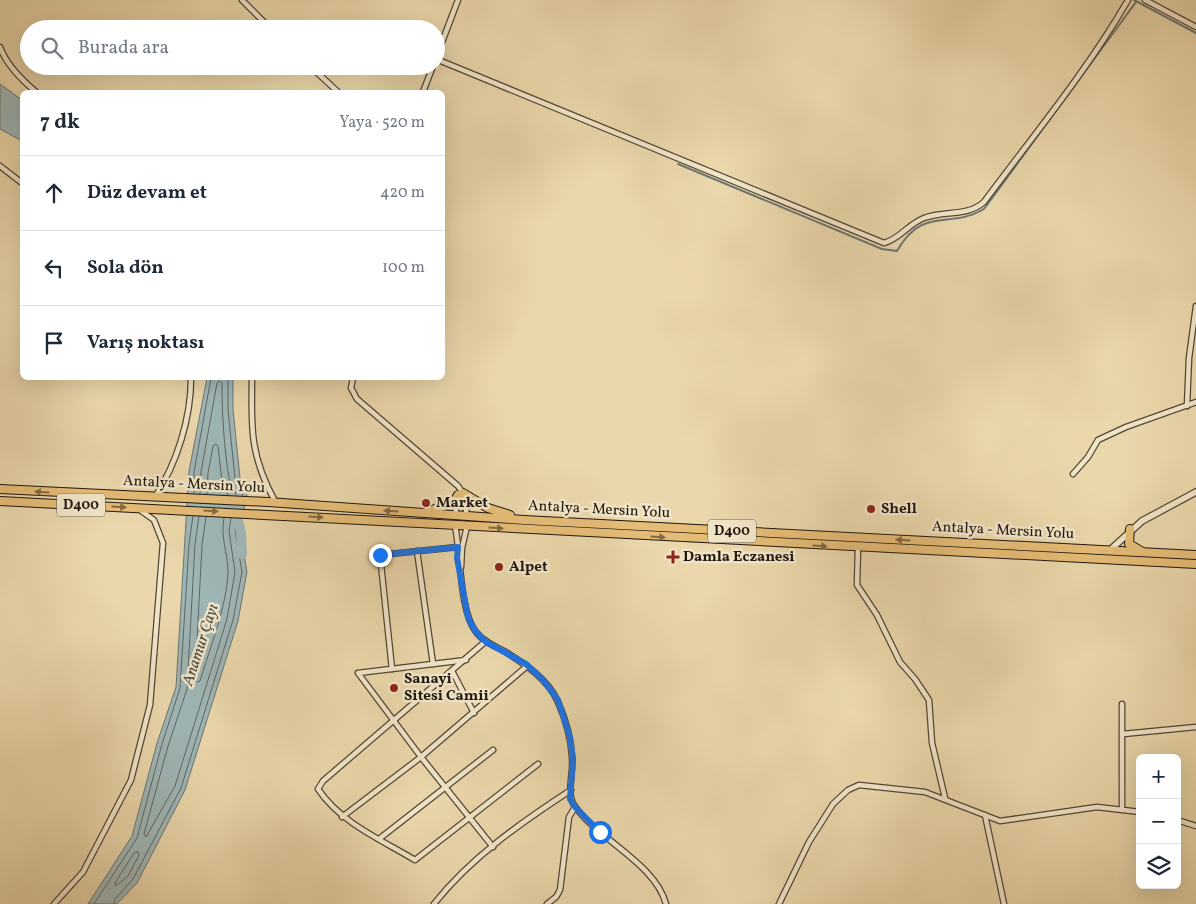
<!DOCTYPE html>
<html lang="tr">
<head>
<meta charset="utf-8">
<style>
	body { margin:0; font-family:Vollkorn,serif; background:#f6f6f7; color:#1f2937 }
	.controls { position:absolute; right:15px; bottom:15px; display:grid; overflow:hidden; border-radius:8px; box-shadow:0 5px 20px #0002 }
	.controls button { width:45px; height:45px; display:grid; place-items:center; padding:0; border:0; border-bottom:1px solid #e0e1e3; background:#fff; color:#1f2937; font:25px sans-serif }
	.stop { position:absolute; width:15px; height:15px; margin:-11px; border:4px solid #1a73e8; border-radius:50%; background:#fff }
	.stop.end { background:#1a73e8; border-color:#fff; box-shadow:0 1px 5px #0008 }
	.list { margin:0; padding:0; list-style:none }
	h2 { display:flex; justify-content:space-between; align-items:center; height:65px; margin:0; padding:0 20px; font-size:21px }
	h2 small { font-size:16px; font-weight:400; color:#747a83 }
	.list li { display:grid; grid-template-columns:32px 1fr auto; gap:15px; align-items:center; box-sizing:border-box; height:75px; padding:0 20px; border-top:1px solid #e0e1e3 }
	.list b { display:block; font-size:19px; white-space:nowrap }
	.list em { font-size:16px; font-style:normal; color:#747a83 }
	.icon { flex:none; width:28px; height:28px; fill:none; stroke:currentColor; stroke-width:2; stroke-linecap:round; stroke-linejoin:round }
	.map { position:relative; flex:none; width:1196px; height:904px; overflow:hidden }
	.search { position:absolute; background:#fff; box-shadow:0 5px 20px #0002; left:20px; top:20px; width:425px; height:55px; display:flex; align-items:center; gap:12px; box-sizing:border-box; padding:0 18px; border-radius:28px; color:#747a83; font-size:19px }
	.panel { position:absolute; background:#fff; box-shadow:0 5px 20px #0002; left:20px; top:90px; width:425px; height:290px; border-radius:8px }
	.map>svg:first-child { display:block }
	.water { fill:#9eb6b6; stroke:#6b7673 }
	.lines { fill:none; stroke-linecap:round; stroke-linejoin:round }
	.shore { stroke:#5e6662; stroke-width:1 }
	.stream { stroke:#6b7673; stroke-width:2 }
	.river { stroke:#9eb6b6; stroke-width:10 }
	.minor-casing { stroke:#524635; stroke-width:7 }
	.tertiary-casing { stroke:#524635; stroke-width:8 }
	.trunk-casing { stroke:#1f160e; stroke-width:10 }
	.minor { stroke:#f1e5c8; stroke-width:4.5 }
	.tertiary { stroke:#f1e5c8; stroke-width:5.5 }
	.trunk { stroke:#e5bc76; stroke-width:8 }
	.oneway { fill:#826942 }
	.route { stroke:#1a73e8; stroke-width:6 }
	.poi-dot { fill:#8f2418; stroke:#f1e5c8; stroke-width:2 }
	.labels { text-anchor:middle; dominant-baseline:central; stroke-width:5; stroke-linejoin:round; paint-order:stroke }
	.shield { fill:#f1e5c8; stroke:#5e5446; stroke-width:1 }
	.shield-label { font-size:14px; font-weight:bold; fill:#1f160e }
	.street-label { font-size:15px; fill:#1f160e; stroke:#f1e5c8 }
	.poi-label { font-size:15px; font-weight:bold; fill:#1f160e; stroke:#f1e5c8; text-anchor:start }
	.water-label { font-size:16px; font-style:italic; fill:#4b4e49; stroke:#f1e5c8 }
</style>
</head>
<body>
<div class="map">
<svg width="1196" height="904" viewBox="0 0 1196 904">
	<rect width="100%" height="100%" fill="#ead7ab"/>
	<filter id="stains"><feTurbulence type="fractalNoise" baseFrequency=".004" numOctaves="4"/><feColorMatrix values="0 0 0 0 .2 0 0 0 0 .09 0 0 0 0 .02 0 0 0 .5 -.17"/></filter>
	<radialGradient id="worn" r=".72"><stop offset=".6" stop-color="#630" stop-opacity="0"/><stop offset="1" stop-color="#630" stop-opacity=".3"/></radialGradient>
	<!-- water -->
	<g class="water">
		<polygon points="0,84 22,100 22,141 0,129"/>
		<polygon points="207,378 233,378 233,409 240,478 248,489 240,530 247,572 238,621 185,790 137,883 117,904 88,904 132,836 157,743 176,687 189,471"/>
	</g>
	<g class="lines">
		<!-- shore -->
		<g class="shore">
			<polyline points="228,378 228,410 235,478 243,490 242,496"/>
			<polyline points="194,493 194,472 211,378"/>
			<path d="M200,494L201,472L217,383L219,381L222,383C222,415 224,447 229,478C230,485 236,489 236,495"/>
			<polyline points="207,494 208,473 213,446 216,444 218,446 222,482 228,495"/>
			<polyline points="199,516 195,544 187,689 168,746 144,834 146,837 175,786 227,619 235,572 229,531 231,518"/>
			<path d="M206,517L202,545L195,680L197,682L200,681C210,648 227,605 228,572C228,553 220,537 224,518"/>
			<polygon points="138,852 139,855 128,876 116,886 115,883 134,853"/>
			<polyline points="94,904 137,838 162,744 180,688 189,544 193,516"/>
			<polyline points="114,904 115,899 133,879 181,788 233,620 242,572 235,530 237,519"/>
		</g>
		<!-- stream -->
		<g class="stream">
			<polyline points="1134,0 1196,33"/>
			<path d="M678,164L882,249L897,251C923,205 949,230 984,209L1136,2"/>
		</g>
		<!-- river -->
		<polyline class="river" points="237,516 241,533 242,554"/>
		<!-- minor casing -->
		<g class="minor-casing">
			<g id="minor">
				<polyline points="242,0 271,29"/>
				<polyline points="1145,0 1196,27"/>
				<path d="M0,47C6,64 23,81 36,92"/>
				<polyline points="436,58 458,0"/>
				<path d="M436,59L884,243C900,239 908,224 924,218C945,210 967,217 984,202C1033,136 1087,71 1128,0"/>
				<polyline points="310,66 338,92"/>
				<polyline points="423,92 433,66"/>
				<polyline points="0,166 22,183"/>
				<path d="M252,378C251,428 250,457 276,503"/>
				<polyline points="353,378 351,388 357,399 458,486 463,493 467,516"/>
				<polyline points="1187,406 1189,358 1196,306"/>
				<polyline points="1073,474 1088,457 1098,440 1126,427 1196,402"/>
				<path d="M155,497C177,463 191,418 191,378"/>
				<polyline points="455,515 458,497"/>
				<path d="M455,526C461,553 459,610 476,632C483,641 494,646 504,651C525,664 548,679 558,702C566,720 571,738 572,757C574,772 566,793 574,805C598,840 655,863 666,904"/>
				<polyline points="858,548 857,585 877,615 900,662 915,679 929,700 932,743 945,798"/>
				<polyline points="417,551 433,664"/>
				<polyline points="461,567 462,548 467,526"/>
				<path d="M486,641L323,781L318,789C341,823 380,839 415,860L538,764"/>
				<polyline points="466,660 358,673 421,757 493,847"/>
				<polyline points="392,669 380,555 458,547"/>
				<polyline points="452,671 474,713"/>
				<polyline points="1123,734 1196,727"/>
				<polyline points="1122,809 1122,704"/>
				<polyline points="985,815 1004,904"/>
				<polyline points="342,817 421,757 527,666"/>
				<polyline points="1177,820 1196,826"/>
				<polyline points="379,839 493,750"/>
				<polyline points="54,904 83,872 131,780 150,705 163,543 154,520 140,510"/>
				<path d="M434,904C470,858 522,822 571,790"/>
				<polyline points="547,904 556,897 560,890 569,817 575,807"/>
				<polyline points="779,904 809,842 833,804 848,790 859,785 925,792 1000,821 1097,807 1140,812"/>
			</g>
		</g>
		<!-- tertiary casing -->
		<g class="tertiary-casing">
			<polyline id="tertiary" points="1109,551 1142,521 1196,492"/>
		</g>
		<!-- trunk casing -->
		<g class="trunk-casing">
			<g id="trunk">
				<polyline points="0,489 268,502 524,520 1196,555"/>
				<polyline points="463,493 488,508 510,515"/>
				<polyline points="0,501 1196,564"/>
				<polyline points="429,511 453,503 458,495"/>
				<polyline points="1130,529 1129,544 1141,551"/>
			</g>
		</g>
		<!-- minor -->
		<use href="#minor" class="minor"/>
		<!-- tertiary -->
		<use href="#tertiary" class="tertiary"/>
		<!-- trunk -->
		<use href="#trunk" class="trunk"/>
	</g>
	<!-- one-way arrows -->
	<defs><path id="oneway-solid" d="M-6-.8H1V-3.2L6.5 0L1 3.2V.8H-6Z" transform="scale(1.25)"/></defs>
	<g class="oneway">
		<use href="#oneway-solid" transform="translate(42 492) rotate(-177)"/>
		<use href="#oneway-solid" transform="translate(119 507) rotate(3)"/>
		<use href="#oneway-solid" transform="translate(211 511) rotate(3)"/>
		<use href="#oneway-solid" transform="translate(391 511) rotate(-176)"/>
		<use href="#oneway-solid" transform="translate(316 517) rotate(3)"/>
		<use href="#oneway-solid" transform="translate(496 528) rotate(3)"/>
		<use href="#oneway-solid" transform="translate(658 537) rotate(3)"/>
		<use href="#oneway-solid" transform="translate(903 540) rotate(-177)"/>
		<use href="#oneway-solid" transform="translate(820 546) rotate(3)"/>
	</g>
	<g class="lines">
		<!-- route -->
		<polyline class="route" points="380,555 458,547 457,558 468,618 476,632 486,642 526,664 543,680 558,700 570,737 573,759 570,799 575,807 600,832"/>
	</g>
	<!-- markers -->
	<g class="poi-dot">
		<circle cx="426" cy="503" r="5"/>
		<circle cx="871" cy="509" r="5"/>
		<path d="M670.5 549.5h5v5h5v5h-5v5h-5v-5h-5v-5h5z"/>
		<circle cx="499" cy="567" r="5"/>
		<circle cx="394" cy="688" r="5"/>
	</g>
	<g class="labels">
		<!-- shield labels -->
		<g class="shield">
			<rect x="57" y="493.5" width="48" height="23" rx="4"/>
			<rect x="708" y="519.5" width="48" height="23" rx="4"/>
		</g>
		<g class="shield-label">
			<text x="81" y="505">D400</text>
			<text x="732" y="531">D400</text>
		</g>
		<!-- street labels -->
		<g class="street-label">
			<text transform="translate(194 485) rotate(3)">Antalya - Mersin Yolu</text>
			<text transform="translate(599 510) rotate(3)">Antalya - Mersin Yolu</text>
			<text transform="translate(1003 531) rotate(3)">Antalya - Mersin Yolu</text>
		</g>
		<!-- poi labels -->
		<g class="poi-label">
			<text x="436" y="503">Market</text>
			<text x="881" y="509">Shell</text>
			<text x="683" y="557">Damla Eczanesi</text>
			<text x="509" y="567">Alpet</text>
			<text x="404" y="679">Sanayi<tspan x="404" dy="17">Sitesi Camii</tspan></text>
		</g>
		<!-- water labels -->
		<g class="water-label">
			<text transform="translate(201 645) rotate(-72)">Anamur Çayı</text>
		</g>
	</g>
	<rect width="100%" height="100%" filter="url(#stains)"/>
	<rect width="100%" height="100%" fill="url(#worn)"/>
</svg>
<div class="controls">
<button>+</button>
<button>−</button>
<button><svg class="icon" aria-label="layers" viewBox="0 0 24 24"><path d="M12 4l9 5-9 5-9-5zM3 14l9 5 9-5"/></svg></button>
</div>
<div class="stop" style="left:600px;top:832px"></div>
<div class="stop end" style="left:380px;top:555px"></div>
<div class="search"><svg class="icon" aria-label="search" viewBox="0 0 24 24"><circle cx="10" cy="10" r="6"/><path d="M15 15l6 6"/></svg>Burada ara</div>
<section class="panel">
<h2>7 dk<small>Yaya · 520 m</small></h2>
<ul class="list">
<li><svg class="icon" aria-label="ahead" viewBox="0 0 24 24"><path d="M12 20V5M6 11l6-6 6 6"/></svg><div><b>Düz devam et</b></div><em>420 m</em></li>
<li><svg class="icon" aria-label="left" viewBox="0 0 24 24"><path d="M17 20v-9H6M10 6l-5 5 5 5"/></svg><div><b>Sola dön</b></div><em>100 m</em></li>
<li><svg class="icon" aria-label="arrive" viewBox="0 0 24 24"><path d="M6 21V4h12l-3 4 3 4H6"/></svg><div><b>Varış noktası</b></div></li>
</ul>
</section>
</div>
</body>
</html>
